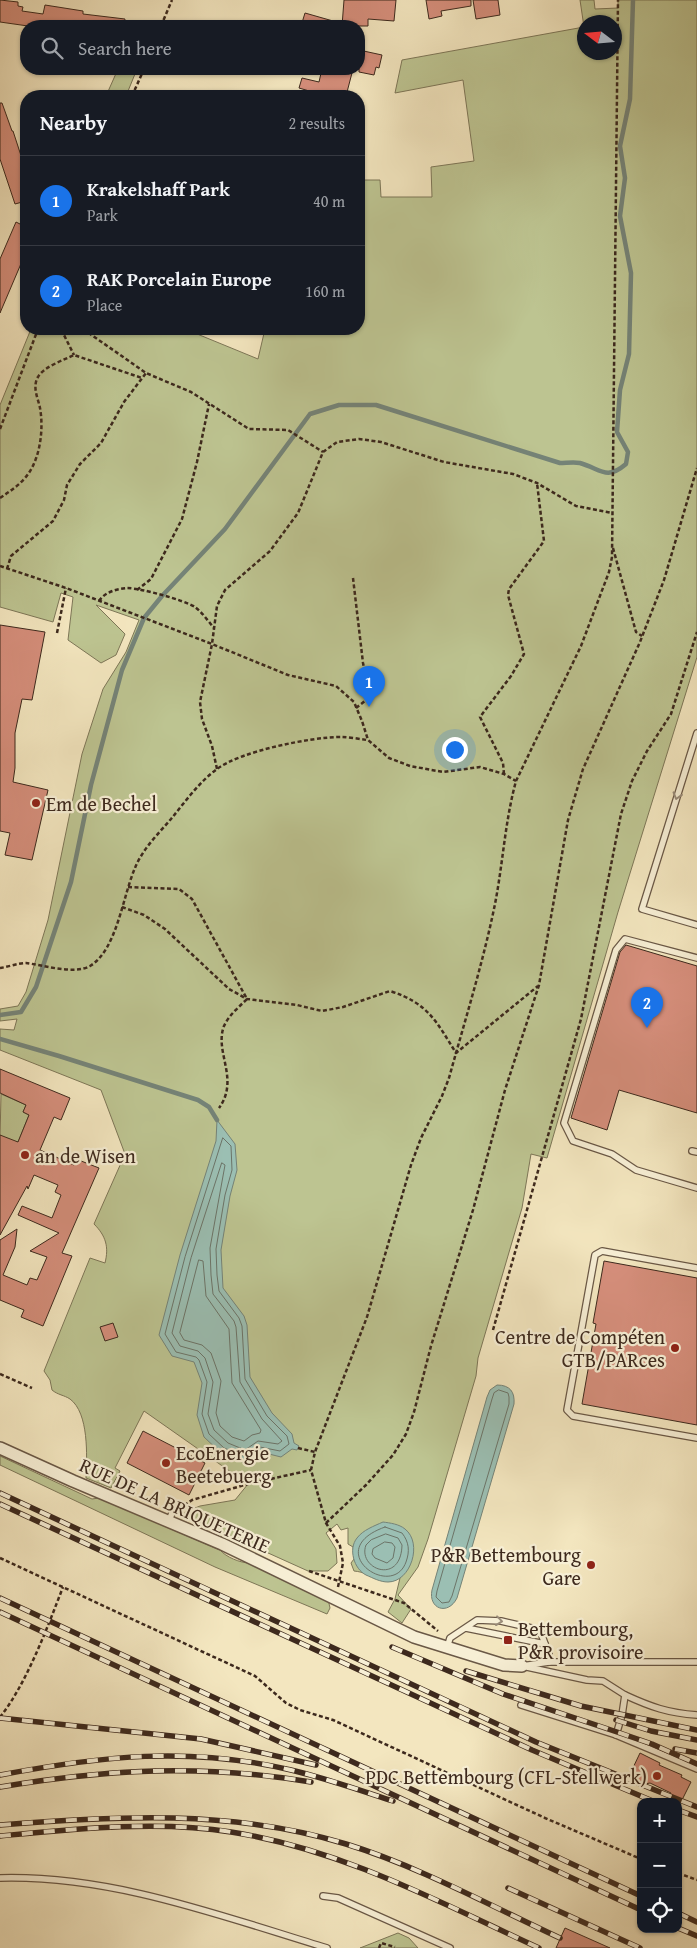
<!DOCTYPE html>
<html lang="en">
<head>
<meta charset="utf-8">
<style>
	body { margin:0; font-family:"Gentium Book Plus",serif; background:#20242c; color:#f1f3f6 }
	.controls { position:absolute; right:15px; bottom:15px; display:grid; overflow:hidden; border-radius:10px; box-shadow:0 1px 4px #0004 }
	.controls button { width:45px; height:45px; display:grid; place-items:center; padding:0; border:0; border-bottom:1px solid #363941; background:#171b24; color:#f1f3f6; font:25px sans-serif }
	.compass { position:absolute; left:577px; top:15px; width:45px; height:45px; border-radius:50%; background:#171b24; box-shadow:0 1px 4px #0004; rotate:286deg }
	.you { position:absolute; left:454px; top:749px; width:18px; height:18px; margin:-12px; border:4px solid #fff; border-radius:50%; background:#1a73e8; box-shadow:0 0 0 8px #1a73e833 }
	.badge { display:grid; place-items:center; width:32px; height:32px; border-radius:50%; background:#1a73e8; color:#fff; font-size:16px; font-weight:700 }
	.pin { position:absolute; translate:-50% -41px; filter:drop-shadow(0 1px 2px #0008) }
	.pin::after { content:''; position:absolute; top:26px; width:18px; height:15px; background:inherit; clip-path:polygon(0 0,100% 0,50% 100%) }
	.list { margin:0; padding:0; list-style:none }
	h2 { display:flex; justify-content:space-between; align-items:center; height:65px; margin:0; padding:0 20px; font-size:21px }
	h2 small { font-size:16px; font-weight:400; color:#9ea1a6 }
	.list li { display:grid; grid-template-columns:32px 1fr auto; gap:15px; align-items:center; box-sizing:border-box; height:90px; padding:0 20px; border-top:1px solid #363941 }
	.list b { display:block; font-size:19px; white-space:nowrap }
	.list p { margin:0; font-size:16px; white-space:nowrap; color:#9ea1a6 }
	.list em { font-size:16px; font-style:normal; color:#9ea1a6 }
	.icon { flex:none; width:28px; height:28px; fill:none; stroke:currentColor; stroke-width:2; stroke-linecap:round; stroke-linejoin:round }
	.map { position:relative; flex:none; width:697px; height:1948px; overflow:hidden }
	.search { position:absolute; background:#171b24; box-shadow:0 1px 4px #0004; left:20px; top:20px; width:345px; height:55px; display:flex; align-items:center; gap:12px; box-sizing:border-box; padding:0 18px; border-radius:20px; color:#9ea1a6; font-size:19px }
	.panel { position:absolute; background:#171b24; box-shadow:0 1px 4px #0004; left:20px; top:90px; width:345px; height:245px; border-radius:20px }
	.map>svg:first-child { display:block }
	.green { fill:#bdc491; stroke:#7d7657 }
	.water { fill:#9bbfb3; stroke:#758377 }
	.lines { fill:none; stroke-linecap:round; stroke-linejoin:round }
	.shore { stroke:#6c7468; stroke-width:1 }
	.stream { stroke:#758377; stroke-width:4.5 }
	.building { fill:#d58e7b; stroke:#3d291d }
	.service-casing { stroke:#6a5846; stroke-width:8 }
	.minor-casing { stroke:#6a5846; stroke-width:14 }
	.path { stroke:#3d291d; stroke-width:2.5; stroke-dasharray:4 2.5; stroke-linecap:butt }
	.service { stroke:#f7efd5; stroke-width:5.5 }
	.minor { stroke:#f7efd5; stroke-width:11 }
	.rail-casing { stroke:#3d291d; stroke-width:5.5 }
	.rail { stroke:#f7efd5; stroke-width:4; stroke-dasharray:11; stroke-linecap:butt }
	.oneway { stroke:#9a8c79 }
	.poi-dot { fill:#8f2418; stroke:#f7efd5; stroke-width:2 }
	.labels { text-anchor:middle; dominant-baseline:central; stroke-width:4.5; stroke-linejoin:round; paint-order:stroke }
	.poi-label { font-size:20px; fill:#3d291d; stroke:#f7efd5; text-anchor:start }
	.street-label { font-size:20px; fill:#3d291d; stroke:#f7efd5 }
</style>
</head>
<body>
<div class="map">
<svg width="697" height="1948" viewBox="0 0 697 1948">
	<rect width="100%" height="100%" fill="#f3e6bf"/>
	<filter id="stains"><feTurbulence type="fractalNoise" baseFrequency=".004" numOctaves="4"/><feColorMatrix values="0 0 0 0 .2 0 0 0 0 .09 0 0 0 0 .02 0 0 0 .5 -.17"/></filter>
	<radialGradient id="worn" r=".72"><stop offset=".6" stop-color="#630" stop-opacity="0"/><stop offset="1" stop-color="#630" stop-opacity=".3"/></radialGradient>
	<!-- green -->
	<g class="green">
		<path d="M580,0H594L595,9L618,8V0H697V657L618,912L547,1158L531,1154L522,1208L478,1358L476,1376L428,1539L418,1567L398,1595L411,1609L402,1623L388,1612L395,1599L400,1578C374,1586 375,1573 354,1571L351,1563L354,1559L353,1547L348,1544V1528L341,1530L337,1524L326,1533L336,1549L337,1563L328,1571H308L195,1520L186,1519L185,1512L200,1506L235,1500L248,1484L144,1411L115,1468L120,1471L111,1488L86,1478C87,1456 89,1413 70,1399C64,1395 58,1395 52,1390L50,1380L44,1371L90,1258L105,1263C109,1247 106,1236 94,1224L125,1154L101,1090L0,1050V1029L14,1030L17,1019L0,1021V1009L18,1006L26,992L48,920L82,754L103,689L126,652L139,620L96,605L125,634L116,655L101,663L68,640L73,597L61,593L53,622L0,607V405L31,329H185L258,359L265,329H359V180H380L381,197H432L431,167L474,161L463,80L395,93L402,60L584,27V52H614V22H584V27Z"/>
		<polygon points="118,69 137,69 126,96 106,96"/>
		<polygon points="1,1094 26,1105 23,1112 29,1115 18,1142 0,1139"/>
		<path d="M0,1456L92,1499L99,1498L220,1550C226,1557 240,1563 250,1563L328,1599L330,1608L327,1614L215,1567L0,1465Z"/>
		<polygon points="398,1933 409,1938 418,1948 360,1948"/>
	</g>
	<!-- water -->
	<g class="water">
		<polygon points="217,1120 235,1144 237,1170 230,1196 221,1250 223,1288 244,1316 247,1325 250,1377 272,1413 292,1434 294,1443 299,1446 297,1450 292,1449 281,1457 261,1452 247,1464 221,1453 204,1437 197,1415 202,1383 194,1362 172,1356 159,1335 180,1255 216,1141"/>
		<path d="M497,1385C510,1385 515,1392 514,1404L457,1598C448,1616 428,1609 432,1590L487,1397L490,1390Z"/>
		<path d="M383,1522C390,1523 399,1524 405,1529C423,1543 411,1582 388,1582C380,1582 373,1578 366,1575C354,1569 348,1549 357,1538C363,1530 374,1526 383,1522Z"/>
	</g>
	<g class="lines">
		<!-- shore -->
		<g class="shore">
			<polygon points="223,1138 231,1146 232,1170 225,1195 216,1249 217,1275 219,1291 239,1318 242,1326 245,1379 267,1416 287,1436 289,1444 280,1451 260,1447 246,1457 224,1448 209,1434 202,1414 207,1382 199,1360 196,1357 176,1352 165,1334 185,1257"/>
			<polygon points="222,1163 225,1165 210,1248 211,1275 213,1294 234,1321 236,1327 240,1382 262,1419 282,1441 278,1444 258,1441 245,1450 228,1443 214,1430 208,1414 213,1382 205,1358 198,1351 180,1346 172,1333 191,1258"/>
			<polygon points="199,1260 203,1261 206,1296 229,1329 232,1383 261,1430 260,1433 252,1435 244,1441 232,1437 220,1426 216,1413 221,1381 211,1353 202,1345 184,1340 180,1333"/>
			<polygon points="499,1390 508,1393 509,1397 509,1404 452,1596 449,1602 442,1603 436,1597 437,1591 492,1399 494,1393"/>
			<path d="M385,1527L402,1533C409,1542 410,1551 406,1562C392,1601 320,1550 385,1527Z"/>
			<path d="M386,1534L398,1538L402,1545C401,1586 357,1569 366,1545L371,1540Z"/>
			<polygon points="385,1542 392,1543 395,1547 393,1558 387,1563 375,1558 372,1554 373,1549"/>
		</g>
		<!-- stream -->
		<g class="stream">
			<path d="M0,1015L21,1012L36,987L71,882L91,785L122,670L144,618L162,596L225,529L310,414L339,405H376L560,463C566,463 574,462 580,463C601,469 606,481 626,464L628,452L617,432L620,390L629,354L631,273L620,216L625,178L620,146L630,99L633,0"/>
			<polyline points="0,1039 59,1056 198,1100 209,1107 217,1120"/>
		</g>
	</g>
	<!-- building -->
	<g class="building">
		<polygon points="0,0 18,2 18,6 23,7 22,11 43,14 45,5 83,11 83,14 125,19 124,26 28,26 0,22"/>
		<polygon points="344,0 396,0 394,21 368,19 368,26 342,26"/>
		<polygon points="426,0 471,0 471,6 441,11 442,16 429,19"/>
		<polygon points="473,0 498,0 500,15 476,19"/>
		<polygon points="305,13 340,23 339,26 301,26"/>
		<polygon points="359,50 382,55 379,68 376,67 374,75 359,72"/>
		<polygon points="322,69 353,69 346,96 316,96 316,93 299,88 302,78 319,82"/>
		<polygon points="0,103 2,103 12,131 13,131 26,171 26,201 15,204 0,159"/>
		<polygon points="16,222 26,227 26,252 0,313 0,259"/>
		<polygon points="0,625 45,632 32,700 22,699 15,733 15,768 13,782 48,790 32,860 5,855 10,833 0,831"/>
		<polygon points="626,945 697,966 697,1113 619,1090 607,1130 571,1118 620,952"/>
		<polygon points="0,1069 70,1098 61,1120 54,1117 40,1150 74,1165 76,1159 99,1168 62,1253 72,1256 43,1326 21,1317 24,1310 0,1300 0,1240 17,1229 15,1247 3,1275 27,1285 30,1278 37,1280 47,1257 30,1251 59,1233 18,1215 22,1206 52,1218 61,1195 55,1192 58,1185 34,1175 28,1189 27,1186 0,1235 0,1135 18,1142 29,1115 23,1112 26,1105 0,1093"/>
		<polygon points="604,1261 697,1278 697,1425 582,1404 596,1324 593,1323"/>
		<polygon points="113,1323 118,1337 105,1341 100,1327"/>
		<polygon points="143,1431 205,1463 189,1495 127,1463"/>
		<polygon points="640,1753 660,1763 659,1765 682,1775 681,1777 691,1782 682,1800 670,1795 671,1793 650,1783 645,1784 633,1778 631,1772"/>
		<polygon points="565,1928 610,1948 556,1948"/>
	</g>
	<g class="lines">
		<!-- service casing -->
		<g class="service-casing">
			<g id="service">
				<polyline points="697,733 642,909 697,925"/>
				<polyline points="697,958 625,939 616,950 564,1123 573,1141 612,1154 636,1170 697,1188"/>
				<polyline points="692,1151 697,1152"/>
				<polyline points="697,1268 602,1251 595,1255 567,1410 573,1416 697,1438"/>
				<polyline points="169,1521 172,1513"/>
				<polyline points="545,1644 549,1653 549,1662"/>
				<polyline points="447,1648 450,1638 477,1620 501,1621 540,1630 545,1644 466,1628"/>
				<polyline points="522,1666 549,1662 697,1662"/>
				<polyline points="527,1667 587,1680 603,1681 625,1695 622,1715 616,1735"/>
				<path d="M625,1695C651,1707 668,1713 697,1715"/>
				<polyline points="521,1705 616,1735 697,1769"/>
				<path d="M0,1878C112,1875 221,1916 327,1948"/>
				<polyline points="323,1896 338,1898 450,1948"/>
			</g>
		</g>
		<!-- minor casing -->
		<g class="minor-casing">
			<polyline id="minor" points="0,1448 73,1481 222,1544 414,1637 504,1665 522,1666"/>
		</g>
		<!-- path -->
		<g class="path">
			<polyline points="161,26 172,0"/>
			<polyline points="132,96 144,69"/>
			<polyline points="65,329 64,335 74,355"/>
			<polyline points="83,329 146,373 191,392 249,429 288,430 323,452"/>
			<polyline points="0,429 38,329"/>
			<path d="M0,498C9,492 18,486 25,478C40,461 44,430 40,408C38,398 32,387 38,377C43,367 64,360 74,355L142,378"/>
			<polyline points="613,548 636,632 642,636"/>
			<polyline points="0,566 66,588 212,644 288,675 336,686 354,702 362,721 368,740 389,758 410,766 443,772 480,767 504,774 516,781"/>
			<polyline points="7,569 11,556 53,521 64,500 67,485 80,464 101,443 124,402 146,373"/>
			<polyline points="353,578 363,663 370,697"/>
			<polyline points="137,590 151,579 182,519 197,462 209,404"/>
			<path d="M99,601C105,592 116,589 127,588C140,588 184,600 195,607C202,612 208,621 214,628"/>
			<polyline points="57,633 66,588"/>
			<polyline points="356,708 375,693"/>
			<polyline points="217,769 212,746 202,719 200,702 212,644 217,606 225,590 270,551 298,513 323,452 337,442 359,439 381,442 444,462 513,474 537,483 576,506 612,513"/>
			<polyline points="504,774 503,763 480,717 511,676 524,654 508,595 509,589 544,541 537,483"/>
			<path d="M128,887L179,889L192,899L247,999C239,1007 229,1015 224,1026C214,1052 240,1079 219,1108"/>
			<path d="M122,907L144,915L165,929L229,989L247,999L297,1005L322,1011L343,1007L390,991C428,1003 436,1021 456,1053L538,986"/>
			<path d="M0,968C8,967 18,963 26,963C43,965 74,975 90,966C117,950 123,895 135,868C142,850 158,834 171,819C185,802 199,782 217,769C241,751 311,737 341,737C349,737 359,739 367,740"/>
			<polyline points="493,1330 581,1019 621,814 632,781 647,751 671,714 697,632"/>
			<polyline points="0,1374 32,1388"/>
			<polyline points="298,1448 315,1452"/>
			<polyline points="179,1509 192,1500 248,1484 311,1470"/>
			<polyline points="326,1523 366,1485 393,1455 406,1434 414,1412 431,1346 473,1210 505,1090 539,985 568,820 583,769 640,642 664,580 697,468"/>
			<polyline points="0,1558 255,1676 286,1703 300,1710 333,1720 545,1818 641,1859"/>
			<polyline points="309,1571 404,1603 438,1631"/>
			<path d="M338,1587L343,1563L340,1546L326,1523L311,1470L315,1452L367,1317L411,1165L421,1138L442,1096L449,1078C465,1020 483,963 495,904C503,863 505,821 516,781L581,646L609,572L612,557L618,0"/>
			<path d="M0,1717C26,1685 48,1626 63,1587"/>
			<polyline points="678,1873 697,1880"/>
			<polyline points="379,1948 381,1943 395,1947"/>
		</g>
		<!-- service -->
		<use href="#service" class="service"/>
		<!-- minor -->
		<use href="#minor" class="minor"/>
		<!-- rail casing -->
		<g class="rail-casing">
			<g id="rail">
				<polyline points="0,1493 536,1742 697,1807"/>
				<polyline points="0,1504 532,1750 655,1802"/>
				<polyline points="0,1598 641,1896"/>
				<polyline points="0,1612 641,1910"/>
				<polyline points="392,1647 503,1694 617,1732 652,1744 697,1764"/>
				<polyline points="466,1671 581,1706 697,1730"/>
				<polyline points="0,1718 201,1739 316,1765"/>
				<polyline points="616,1720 651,1731 697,1740"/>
				<polyline points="675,1749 697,1753"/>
				<path d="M0,1775C102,1756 188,1746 291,1770C325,1778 359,1790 393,1801"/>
				<path d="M0,1787C108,1769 202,1764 311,1782"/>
				<polyline points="678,1810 697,1817"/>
				<path d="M0,1825C116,1816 232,1809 346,1844C418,1866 491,1906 560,1938"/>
				<path d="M0,1836C73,1829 158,1820 231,1832C341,1849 439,1902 539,1948"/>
				<polyline points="508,1888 640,1948"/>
				<polyline points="678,1913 697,1922"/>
				<polyline points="678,1928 697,1936"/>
			</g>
		</g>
		<!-- rail -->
		<use href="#rail" class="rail"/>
	</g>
	<!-- one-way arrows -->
	<defs><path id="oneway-chevron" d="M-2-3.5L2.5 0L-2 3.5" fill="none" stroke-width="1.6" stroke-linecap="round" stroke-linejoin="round" transform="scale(1.25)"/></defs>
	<g class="oneway">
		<use href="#oneway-chevron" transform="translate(677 796) rotate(107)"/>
		<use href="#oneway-chevron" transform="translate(499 1621) rotate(7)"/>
	</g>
	<!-- markers -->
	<g class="poi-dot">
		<circle cx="36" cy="803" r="5"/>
		<circle cx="25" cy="1155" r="5"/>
		<circle cx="675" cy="1348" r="5"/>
		<circle cx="166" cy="1463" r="5"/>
		<circle cx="591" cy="1565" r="5"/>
		<rect x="503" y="1635" width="10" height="10" rx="2.5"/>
		<circle cx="657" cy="1776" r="5"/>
	</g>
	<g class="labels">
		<!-- poi labels -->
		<g class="poi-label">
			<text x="46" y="803">Em de Bechel</text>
			<text x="35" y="1155">an de Wisen</text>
			<text x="665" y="1336" text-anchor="end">Centre de Compéten<tspan x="665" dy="23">GTB/PARces</tspan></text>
			<text x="176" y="1452">EcoEnergie<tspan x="176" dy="23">Beetebuerg</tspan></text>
			<text x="581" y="1554" text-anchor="end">P&amp;R Bettembourg<tspan x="581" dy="23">Gare</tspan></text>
			<text x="518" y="1628">Bettembourg,<tspan x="518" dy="23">P&amp;R provisoire</tspan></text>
			<text x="647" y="1776" text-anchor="end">PDC Bettembourg (CFL-Stellwerk)</text>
		</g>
		<!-- street labels -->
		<g class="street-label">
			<text transform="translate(175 1505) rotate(24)">RUE DE LA BRIQUETERIE</text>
		</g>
	</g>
	<rect width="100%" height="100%" filter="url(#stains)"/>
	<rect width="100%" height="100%" fill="url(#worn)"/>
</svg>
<div class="controls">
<button>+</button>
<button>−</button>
<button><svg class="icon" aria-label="locate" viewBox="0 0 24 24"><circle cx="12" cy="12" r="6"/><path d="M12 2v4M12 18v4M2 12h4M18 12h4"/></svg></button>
</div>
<svg class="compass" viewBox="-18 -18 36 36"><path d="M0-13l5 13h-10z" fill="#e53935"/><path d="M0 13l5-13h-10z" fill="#9ea1a6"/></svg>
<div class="you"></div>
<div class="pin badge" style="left:369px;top:707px">1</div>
<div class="pin badge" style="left:647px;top:1028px">2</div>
<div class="search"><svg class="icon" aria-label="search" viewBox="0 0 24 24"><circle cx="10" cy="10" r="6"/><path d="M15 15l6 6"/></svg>Search here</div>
<section class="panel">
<h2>Nearby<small>2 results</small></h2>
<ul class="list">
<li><span class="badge">1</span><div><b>Krakelshaff Park</b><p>Park</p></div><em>40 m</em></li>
<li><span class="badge">2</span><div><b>RAK Porcelain Europe</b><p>Place</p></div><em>160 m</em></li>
</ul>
</section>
</div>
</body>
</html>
